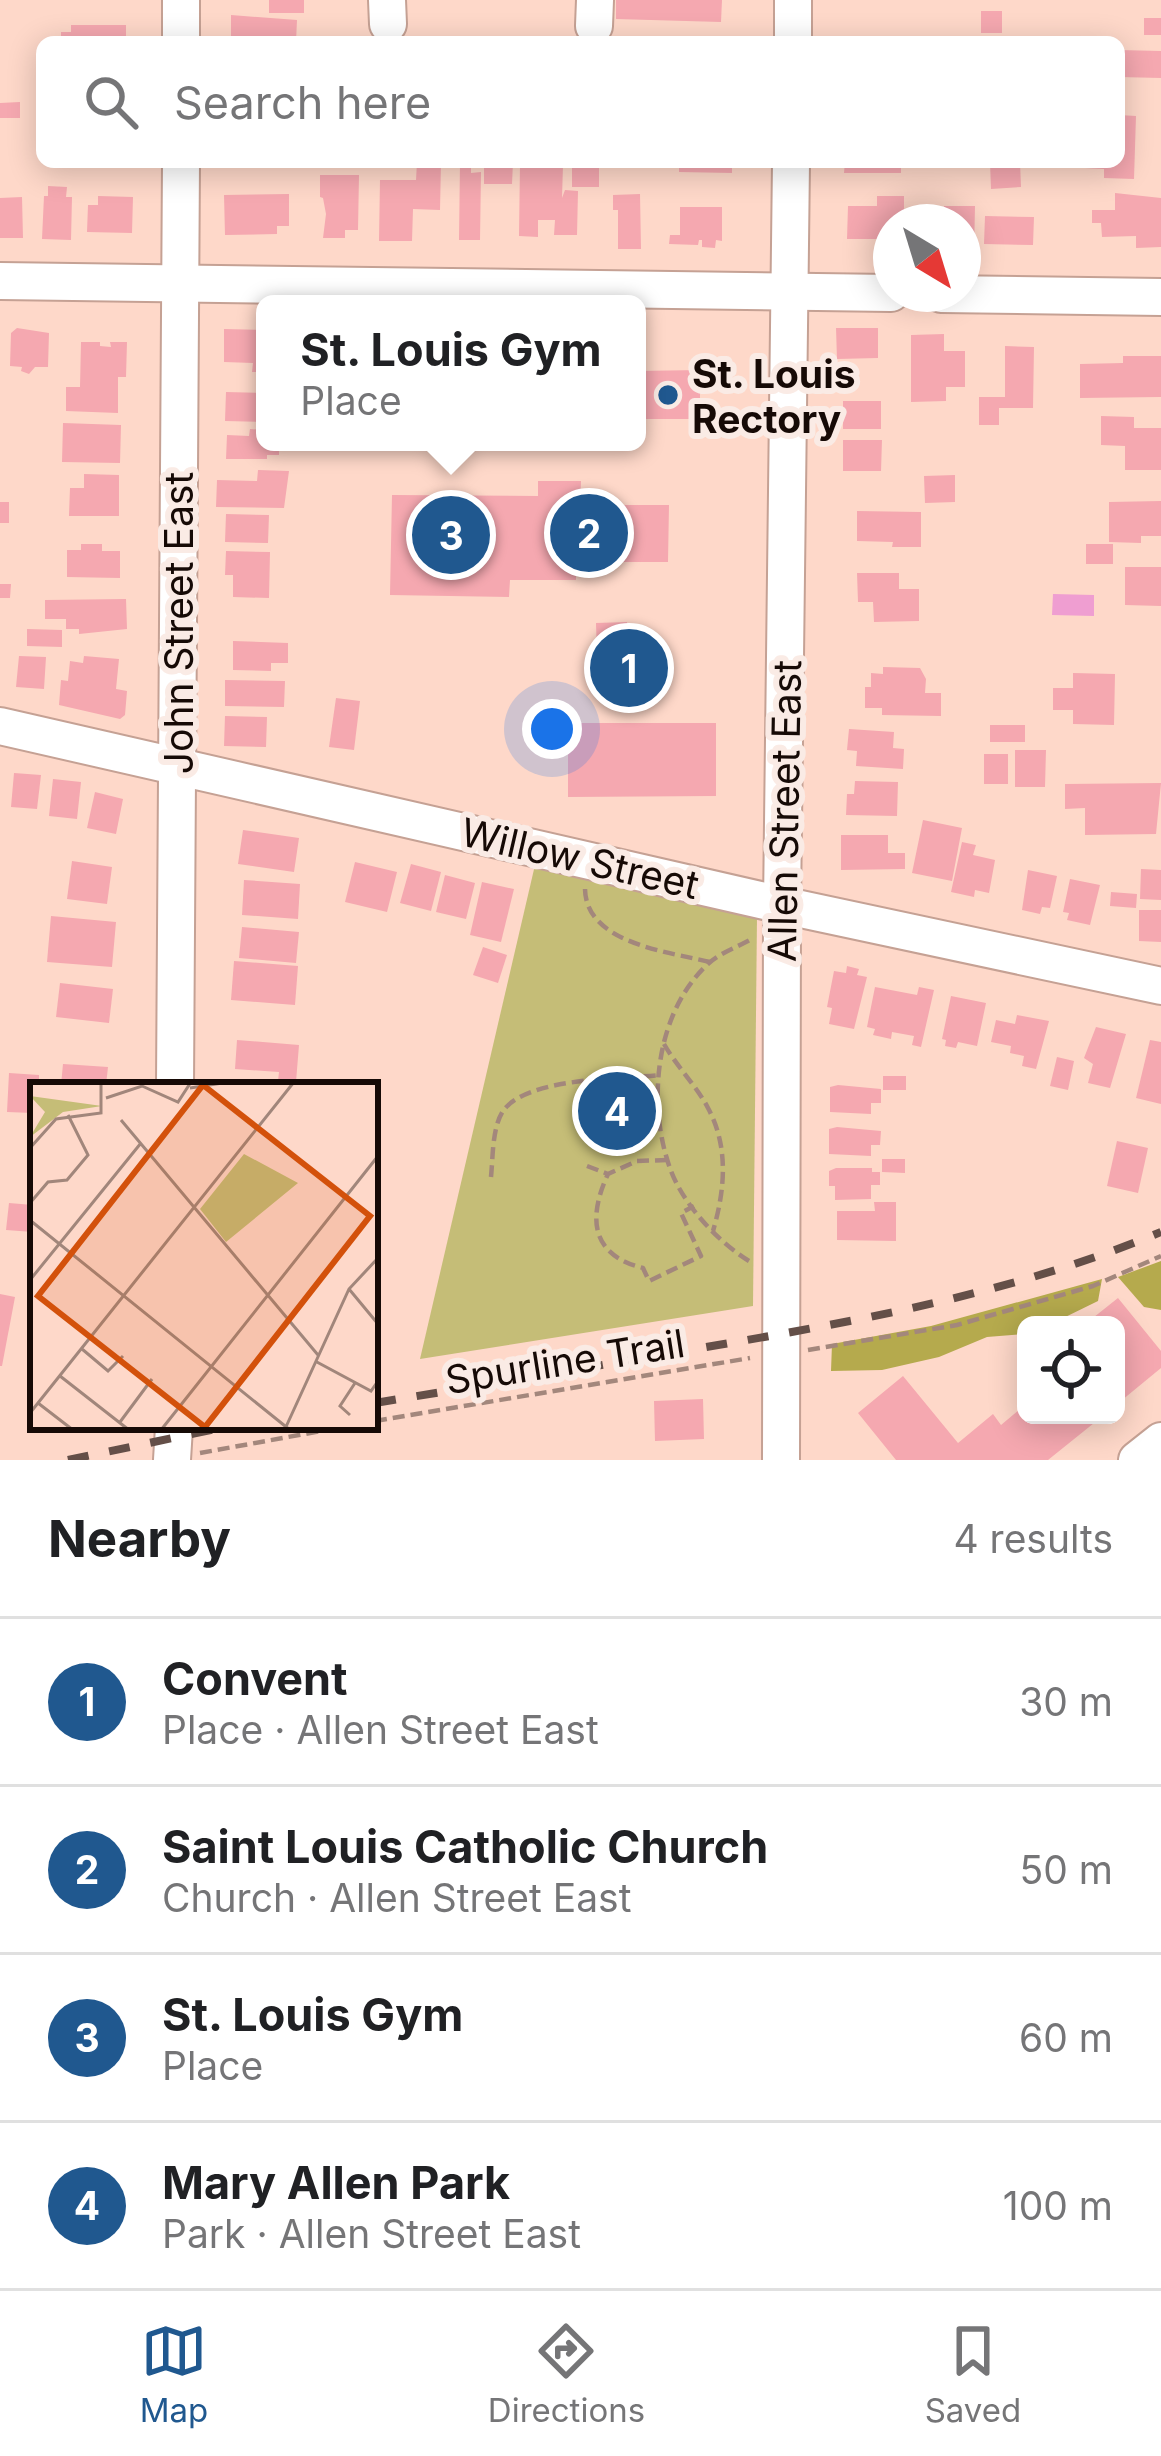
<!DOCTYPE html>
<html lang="en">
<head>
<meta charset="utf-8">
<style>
	body { margin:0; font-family:Inter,sans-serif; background:#f6f6f6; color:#202124 }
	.controls { position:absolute; right:36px; bottom:36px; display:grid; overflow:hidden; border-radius:18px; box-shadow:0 6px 30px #0003 }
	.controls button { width:108px; height:108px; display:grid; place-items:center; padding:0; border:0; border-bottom:3px solid #e0e0e0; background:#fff; color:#202124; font:60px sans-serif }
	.compass { position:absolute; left:873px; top:204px; width:108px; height:108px; border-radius:50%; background:#fff; box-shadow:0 6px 30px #0003; rotate:142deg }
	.you { position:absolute; left:552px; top:729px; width:42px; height:42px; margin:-30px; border:9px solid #fff; border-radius:50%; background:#1a73e8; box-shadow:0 0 0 18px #1a73e833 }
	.badge { display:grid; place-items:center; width:78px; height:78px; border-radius:50%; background:#20588f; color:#fff; font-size:39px; font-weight:700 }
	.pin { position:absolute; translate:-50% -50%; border:6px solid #fff; box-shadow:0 3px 12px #0006 }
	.popup { position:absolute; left:256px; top:295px; width:390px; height:156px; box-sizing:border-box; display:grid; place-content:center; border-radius:18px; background:#fff; filter:drop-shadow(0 3px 9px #0005); font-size:39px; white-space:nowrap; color:#757577 }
	.popup b { font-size:45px; color:#202124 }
	.popup::after { content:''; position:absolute; left:50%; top:100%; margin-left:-24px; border:24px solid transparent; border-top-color:#fff }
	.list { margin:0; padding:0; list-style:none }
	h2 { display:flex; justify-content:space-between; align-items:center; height:156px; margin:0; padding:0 48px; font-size:51px }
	h2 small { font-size:39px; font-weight:400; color:#757577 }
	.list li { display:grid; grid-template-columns:78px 1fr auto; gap:36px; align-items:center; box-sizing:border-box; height:168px; padding:0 48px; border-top:3px solid #e0e0e0 }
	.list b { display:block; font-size:45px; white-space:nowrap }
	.list p { margin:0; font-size:39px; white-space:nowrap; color:#757577 }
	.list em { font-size:39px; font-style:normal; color:#757577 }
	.icon { flex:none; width:66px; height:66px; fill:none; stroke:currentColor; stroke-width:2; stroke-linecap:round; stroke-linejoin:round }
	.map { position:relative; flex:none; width:1161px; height:1460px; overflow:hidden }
	.search { position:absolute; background:#fff; box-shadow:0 6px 30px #0003; left:36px; right:36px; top:36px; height:132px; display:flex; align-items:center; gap:30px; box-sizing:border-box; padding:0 42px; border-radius:18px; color:#757577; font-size:45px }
	.sheet { height:828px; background:#fff }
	nav { display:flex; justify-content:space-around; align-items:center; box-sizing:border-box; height:168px; border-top:3px solid #e0e0e0; background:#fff; font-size:33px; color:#757577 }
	nav a { display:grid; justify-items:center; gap:6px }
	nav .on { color:#20588f }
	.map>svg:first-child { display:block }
	.green { fill:#c5bd77 }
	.forest { fill:#b5aa4d }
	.water { fill:#ef9ed1 }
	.building { fill:#f5a8b0 }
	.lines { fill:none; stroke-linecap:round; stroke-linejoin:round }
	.minor-casing { stroke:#c5a194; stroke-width:40 }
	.path { stroke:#a3877c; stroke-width:4.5; stroke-dasharray:12 6; stroke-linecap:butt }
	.minor { stroke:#fff; stroke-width:36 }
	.rail { stroke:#644f48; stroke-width:8; stroke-dasharray:21 21; stroke-linecap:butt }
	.poi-dot { fill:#20588f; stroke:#faebe5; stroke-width:4.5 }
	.labels { text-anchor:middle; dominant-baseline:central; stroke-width:12; stroke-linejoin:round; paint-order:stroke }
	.poi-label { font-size:39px; font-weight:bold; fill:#160a06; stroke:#faebe5; text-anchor:start }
	.street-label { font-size:39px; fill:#160a06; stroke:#faebe5 }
	.inset-road { fill:none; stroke:#a1867b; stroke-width:3 }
	.view { fill:#d3510b; fill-opacity:0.15; stroke:#d3510b; stroke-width:6 }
	.inset-edge { fill:none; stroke:#160a06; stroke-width:6 }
</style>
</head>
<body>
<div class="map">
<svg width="1161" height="1460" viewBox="0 0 1161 1460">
	<rect width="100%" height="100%" fill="#fed8c9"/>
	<!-- green -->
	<polygon class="green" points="535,865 757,916 753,1306 420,1359"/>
	<!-- forest -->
	<g class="forest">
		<polygon points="1161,1261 1161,1310 1144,1307 1118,1277"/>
		<polygon points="1102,1279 1098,1301 1049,1325 1026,1325 1026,1334 987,1337 939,1357 882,1370 831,1371 832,1344 931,1326"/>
	</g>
	<!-- water -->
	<polygon class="water" points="1053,594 1094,595 1094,616 1052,615"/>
	<!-- building -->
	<g class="building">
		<rect x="269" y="0" width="35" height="13"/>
		<polygon points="616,0 722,0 721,22 616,19"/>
		<rect x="981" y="11" width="21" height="22"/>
		<polygon points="231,15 297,20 296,42 231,42"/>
		<rect x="1144" y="18" width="17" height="17"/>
		<polygon points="71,25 126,25 126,42 61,42 61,32 71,32"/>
		<polygon points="1119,50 1161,51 1161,78 1119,77"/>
		<polygon points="20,102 20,118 0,118 0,103"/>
		<polygon points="1119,115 1136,116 1134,179 1104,178 1104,169 1085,168 1085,162 1119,162"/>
		<polygon points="417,162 441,162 440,210 413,209 412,241 379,241 380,180 416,180"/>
		<polygon points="484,162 513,162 512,184 484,184"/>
		<rect x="572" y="162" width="27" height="25"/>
		<polygon points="679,162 732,162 732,173 679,172"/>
		<polygon points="845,162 901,162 901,173 844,173"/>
		<polygon points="990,162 1020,162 1021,187 991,189"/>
		<polygon points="460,163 471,163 471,173 481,172 480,240 459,240"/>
		<polygon points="520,164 563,165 562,198 565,190 578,191 577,235 554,235 555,220 538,220 538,237 519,236"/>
		<polygon points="320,175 359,175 358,230 345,230 345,238 323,238 326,214 323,198 320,197"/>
		<polygon points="48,186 67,187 66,197 72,197 71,240 42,239 44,196 48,196"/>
		<polygon points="1115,193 1161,198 1161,247 1136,248 1136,236 1102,237 1101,223 1092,223 1092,210 1115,210"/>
		<polygon points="289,194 289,226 277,226 277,234 225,235 224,195"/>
		<polygon points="640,194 641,249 618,249 618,210 613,210 613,195"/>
		<polygon points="98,196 133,197 132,233 87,232 88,205 98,205"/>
		<polygon points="877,196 904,196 904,222 891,222 886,239 847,239 848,206 877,206"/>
		<polygon points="22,197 23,238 0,238 0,198"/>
		<polygon points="944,206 975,206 974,254 963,254 963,222 944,222"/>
		<polygon points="680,207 722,207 722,241 716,240 715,248 702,247 702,240 699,240 698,245 669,244 670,235 680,235"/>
		<polygon points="985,216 1034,217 1033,245 984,244"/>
		<polygon points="17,328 49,333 48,367 35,367 29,374 21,371 22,367 10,366 11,333"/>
		<polygon points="836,328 878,328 878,358 837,359"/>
		<polygon points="224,329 265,330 265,372 252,372 253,363 224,362"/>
		<polygon points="944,334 944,351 965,351 965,387 946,387 946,401 911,402 911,335"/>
		<polygon points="81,342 100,342 100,346 111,347 110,342 127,342 126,377 118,377 118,413 66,411 66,387 80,387"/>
		<polygon points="1005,346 1034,347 1033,408 999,408 999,425 979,425 979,397 1005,397"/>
		<polygon points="1123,356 1161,356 1161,397 1080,398 1080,364 1123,363"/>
		<polygon points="700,370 700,419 637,419 637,371"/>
		<polygon points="226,392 265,393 265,422 225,421"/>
		<rect x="843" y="401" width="38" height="28"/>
		<polygon points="1101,416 1134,417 1134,428 1161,428 1161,470 1125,470 1125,446 1101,445"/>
		<polygon points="63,423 121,425 120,463 62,462"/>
		<polygon points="250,429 265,430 265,442 279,442 279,455 267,455 267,459 226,459 227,435 249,436"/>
		<polygon points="843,440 882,440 881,471 843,471"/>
		<polygon points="258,470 289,471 284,508 216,507 217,480 257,481"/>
		<polygon points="84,474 119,475 119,516 69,516 70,488 84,488"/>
		<polygon points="955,475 955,502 925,503 924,476"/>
		<polygon points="538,481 581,481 580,505 669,505 668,562 576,562 576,580 510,580 509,597 390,595 392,495 538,496"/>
		<polygon points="1161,501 1161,536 1141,536 1141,543 1109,542 1109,502"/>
		<rect x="0" y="502" width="9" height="21"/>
		<polygon points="857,511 921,512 921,547 892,547 893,542 857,541"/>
		<polygon points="226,514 269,515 268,543 225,542"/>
		<polygon points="81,544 102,544 102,551 120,551 120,578 67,577 67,550 81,550"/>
		<rect x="1086" y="544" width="27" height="20"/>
		<polygon points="226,551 270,552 269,598 233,597 233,575 225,575"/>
		<polygon points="1125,567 1161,567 1161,606 1125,605"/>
		<polygon points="857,573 899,573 899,589 919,589 919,621 874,622 873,602 858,602"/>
		<polygon points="0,584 11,584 10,598 0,598"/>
		<polygon points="126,599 127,629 79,634 79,629 66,629 66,619 45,619 45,600"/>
		<polygon points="627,622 628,646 660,644 661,689 598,692 596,623"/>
		<polygon points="27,629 62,630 62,647 27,646"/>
		<polygon points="233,641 288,643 288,663 271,663 271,671 233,670"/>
		<polygon points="19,656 46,657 44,689 16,687"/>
		<polygon points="84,656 119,659 116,689 127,691 125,715 120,719 59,705 61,680 68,681 70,661 83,663"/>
		<polygon points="883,667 920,668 926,679 925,693 941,693 941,716 882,715 882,708 865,708 865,687 871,687 871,673 883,674"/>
		<polygon points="1073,673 1115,674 1114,725 1073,724 1073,710 1053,710 1053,688 1073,688"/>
		<polygon points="225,680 285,681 284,707 225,706"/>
		<polygon points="336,698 360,701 354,750 329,747"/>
		<polygon points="225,716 267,717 266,747 224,746"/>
		<polygon points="568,723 716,723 716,796 568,797"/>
		<rect x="990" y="725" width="35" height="17"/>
		<polygon points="849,729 894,732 893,748 904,749 903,769 856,766 857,751 847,750"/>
		<polygon points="1015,750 1046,750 1045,787 1015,787"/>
		<rect x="984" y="754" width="24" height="30"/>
		<polygon points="14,773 41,775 37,809 11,807"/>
		<polygon points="53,779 81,782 77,819 49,816"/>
		<polygon points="855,781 898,782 897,816 846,815 847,794 854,794"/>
		<polygon points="1161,783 1156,834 1085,835 1085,808 1065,809 1065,784"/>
		<polygon points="95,792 123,799 116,834 87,828"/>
		<polygon points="923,820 962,828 952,881 912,873"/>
		<polygon points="243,830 299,838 294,872 238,864"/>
		<polygon points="841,835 888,835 888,853 905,853 905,869 841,870"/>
		<polygon points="962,842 976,845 973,855 995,860 989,893 975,890 974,897 951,892"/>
		<polygon points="72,861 112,867 107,904 67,899"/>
		<polygon points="355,862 397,872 387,912 345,902"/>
		<polygon points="411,864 441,872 431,911 400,903"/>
		<polygon points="1141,869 1161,870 1161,900 1140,899"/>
		<polygon points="1028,870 1057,876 1050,908 1042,907 1040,914 1022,910"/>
		<polygon points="445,875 475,883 466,919 436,912"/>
		<polygon points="1070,879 1100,885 1090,925 1067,920 1069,913 1063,912"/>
		<polygon points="244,880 300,884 298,919 242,915"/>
		<polygon points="482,882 514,889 501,942 470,935"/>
		<polygon points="1111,892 1137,894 1136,908 1110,906"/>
		<polygon points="1139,910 1161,910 1161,942 1139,941"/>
		<polygon points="51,916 116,922 112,967 47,962"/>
		<polygon points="242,927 299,932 296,963 239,958"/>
		<polygon points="483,947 507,955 498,983 473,975"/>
		<polygon points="234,961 298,966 295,1005 231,1000"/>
		<polygon points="847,966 859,969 857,975 867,977 854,1029 829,1024 832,1008 827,1007 834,971 846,973"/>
		<polygon points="60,983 113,989 109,1023 56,1017"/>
		<polygon points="875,987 917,995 919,987 934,990 921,1047 912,1045 914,1036 892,1032 891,1039 873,1035 875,1029 867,1027"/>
		<polygon points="951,996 986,1003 977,1046 958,1042 956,1048 945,1046 946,1040 942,1039"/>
		<polygon points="1017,1015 1049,1021 1036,1069 1022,1066 1024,1056 1010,1053 1011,1046 991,1042 996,1020 1015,1024"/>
		<polygon points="1096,1027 1126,1034 1110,1088 1088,1083 1093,1064 1084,1058"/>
		<polygon points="237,1040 299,1045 296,1082 278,1081 279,1072 235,1069"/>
		<polygon points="1150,1040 1161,1042 1161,1104 1136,1098"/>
		<polygon points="1057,1057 1074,1061 1068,1090 1050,1086"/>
		<polygon points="63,1064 108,1067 106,1085 61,1085"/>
		<polygon points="9,1073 39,1075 39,1085 33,1085 33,1113 7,1112"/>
		<rect x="883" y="1076" width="23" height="14"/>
		<polygon points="838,1085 881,1089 881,1103 871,1103 871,1114 830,1112 830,1087"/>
		<polygon points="837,1127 881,1131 880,1145 871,1145 871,1156 829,1154 829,1129"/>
		<polygon points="1117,1141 1148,1148 1138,1193 1107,1186"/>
		<polygon points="882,1159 905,1159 905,1173 882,1172"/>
		<polygon points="836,1168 872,1168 872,1172 880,1172 880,1185 871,1185 871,1199 835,1200 835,1186 829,1186 829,1171"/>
		<polygon points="874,1202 896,1202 896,1241 837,1240 837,1211 875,1211"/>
		<polygon points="9,1203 33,1205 33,1232 6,1230"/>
		<polygon points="0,1294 15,1297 2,1366 0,1366"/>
		<polygon points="1118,1298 1161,1351 1161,1368 1116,1405 1116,1325 1084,1325"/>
		<polygon points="903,1376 958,1443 993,1414 1001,1425 1026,1404 1026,1415 1104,1415 1048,1460 896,1460 858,1413"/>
		<polygon points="703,1399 704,1439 655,1441 654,1401"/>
	</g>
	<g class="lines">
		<!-- minor casing -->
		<g class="minor-casing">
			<g id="minor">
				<polyline points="387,0 388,24"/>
				<polyline points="594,26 595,0"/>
				<polyline points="181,42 181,0"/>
				<polyline points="793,42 793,0"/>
				<polyline points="0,281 891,293"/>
				<polyline points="941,294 1161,297"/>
				<polyline points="0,726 782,905 1161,986"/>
				<polyline points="175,1085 181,162"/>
				<polyline points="172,1460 174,1427"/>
				<polyline points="781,1460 782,905 791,162"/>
				<polyline points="1137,1460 1161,1441"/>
			</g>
		</g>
		<!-- path -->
		<g class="path">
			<path d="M585,889C586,944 670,952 710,962"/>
			<path d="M664,1044C677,1067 696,1085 708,1108C729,1147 725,1190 713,1231"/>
			<path d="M667,1160L637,1161L608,1174C588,1217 590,1255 643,1268L649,1281L701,1256L681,1213L694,1206"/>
			<polyline points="587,1166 608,1174"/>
			<path d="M491,1177C493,1157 492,1128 503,1111C527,1077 622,1079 660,1075"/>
			<path d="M749,1261C718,1242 684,1205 671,1171C646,1104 655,1012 709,963C720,953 737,947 750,940"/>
			<polyline points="808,1350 957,1325 1093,1286 1161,1256"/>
			<polyline points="375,1421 750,1358"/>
			<polyline points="200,1453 343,1427"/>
		</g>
		<!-- minor -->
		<use href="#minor" class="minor"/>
		<!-- rail -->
		<g class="rail">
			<path d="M375,1403C490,1384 604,1365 718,1345C869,1319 1019,1291 1161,1232"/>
			<polyline points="68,1460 225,1427"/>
		</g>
	</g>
	<!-- markers -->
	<circle class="poi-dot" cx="668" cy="395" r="12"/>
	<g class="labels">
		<!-- poi labels -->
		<g class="poi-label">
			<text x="692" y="373">St. Louis<tspan x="692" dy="45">Rectory</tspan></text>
		</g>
		<!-- street labels -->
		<g class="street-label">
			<text transform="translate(178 623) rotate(-90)">John Street East</text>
			<text transform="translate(784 811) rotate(-89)">Allen Street East</text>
			<text transform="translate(580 858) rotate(13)">Willow Street</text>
			<text transform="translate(565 1361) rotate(-9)">Spurline Trail</text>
		</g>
	</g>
	<!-- overview -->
	<g transform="translate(30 1082)">
		<rect width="348" height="348" fill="#fed8c9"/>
		<path d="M0,14L72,24L33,30L0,55L15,30ZM214,72L268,101L196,160L170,127Z" fill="#c5bd77"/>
		<path class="inset-road" d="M160,6L199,0M76,16L112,4L148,20L161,0M91,38L288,273M0,66L26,37L71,31V0M0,121L18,100L37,98L58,73L38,33M1,139L260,348M0,198L111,61M319,207L348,242M52,267L78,289L93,274M285,279L341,309L348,299M30,294L99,348M8,321L43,348M0,331L264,0M320,333L310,324L325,301M90,340L122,297M255,347L319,207L348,176M131,348L348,74"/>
		<path class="view" d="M173,3L340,134L175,345L8,214Z"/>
		<rect width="348" height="348" class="inset-edge"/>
	</g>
</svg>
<div class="controls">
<button><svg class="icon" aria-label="locate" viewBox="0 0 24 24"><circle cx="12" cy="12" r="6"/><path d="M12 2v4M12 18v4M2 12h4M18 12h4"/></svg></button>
</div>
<svg class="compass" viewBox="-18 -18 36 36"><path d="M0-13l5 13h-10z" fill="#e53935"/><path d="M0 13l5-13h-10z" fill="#757577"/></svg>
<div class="you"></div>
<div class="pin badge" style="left:629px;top:668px">1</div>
<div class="pin badge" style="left:589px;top:533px">2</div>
<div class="pin badge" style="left:451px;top:535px">3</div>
<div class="popup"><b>St. Louis Gym</b>Place</div>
<div class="pin badge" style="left:617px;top:1111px">4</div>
<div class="search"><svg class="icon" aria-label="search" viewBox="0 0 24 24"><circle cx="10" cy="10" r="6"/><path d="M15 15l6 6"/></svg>Search here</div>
</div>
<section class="sheet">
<h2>Nearby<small>4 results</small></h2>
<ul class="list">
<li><span class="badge">1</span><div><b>Convent</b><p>Place · Allen Street East</p></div><em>30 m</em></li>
<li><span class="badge">2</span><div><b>Saint Louis Catholic Church</b><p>Church · Allen Street East</p></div><em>50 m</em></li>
<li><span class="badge">3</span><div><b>St. Louis Gym</b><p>Place</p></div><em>60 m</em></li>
<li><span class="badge">4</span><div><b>Mary Allen Park</b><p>Park · Allen Street East</p></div><em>100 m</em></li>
</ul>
</section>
<nav>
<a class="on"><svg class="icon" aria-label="map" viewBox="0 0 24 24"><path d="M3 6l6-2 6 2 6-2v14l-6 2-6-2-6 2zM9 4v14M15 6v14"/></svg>Map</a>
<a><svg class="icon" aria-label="directions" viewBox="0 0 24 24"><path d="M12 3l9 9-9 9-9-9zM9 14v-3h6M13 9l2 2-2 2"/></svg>Directions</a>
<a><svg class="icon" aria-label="saved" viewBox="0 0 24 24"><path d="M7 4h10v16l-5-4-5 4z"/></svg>Saved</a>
</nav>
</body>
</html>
